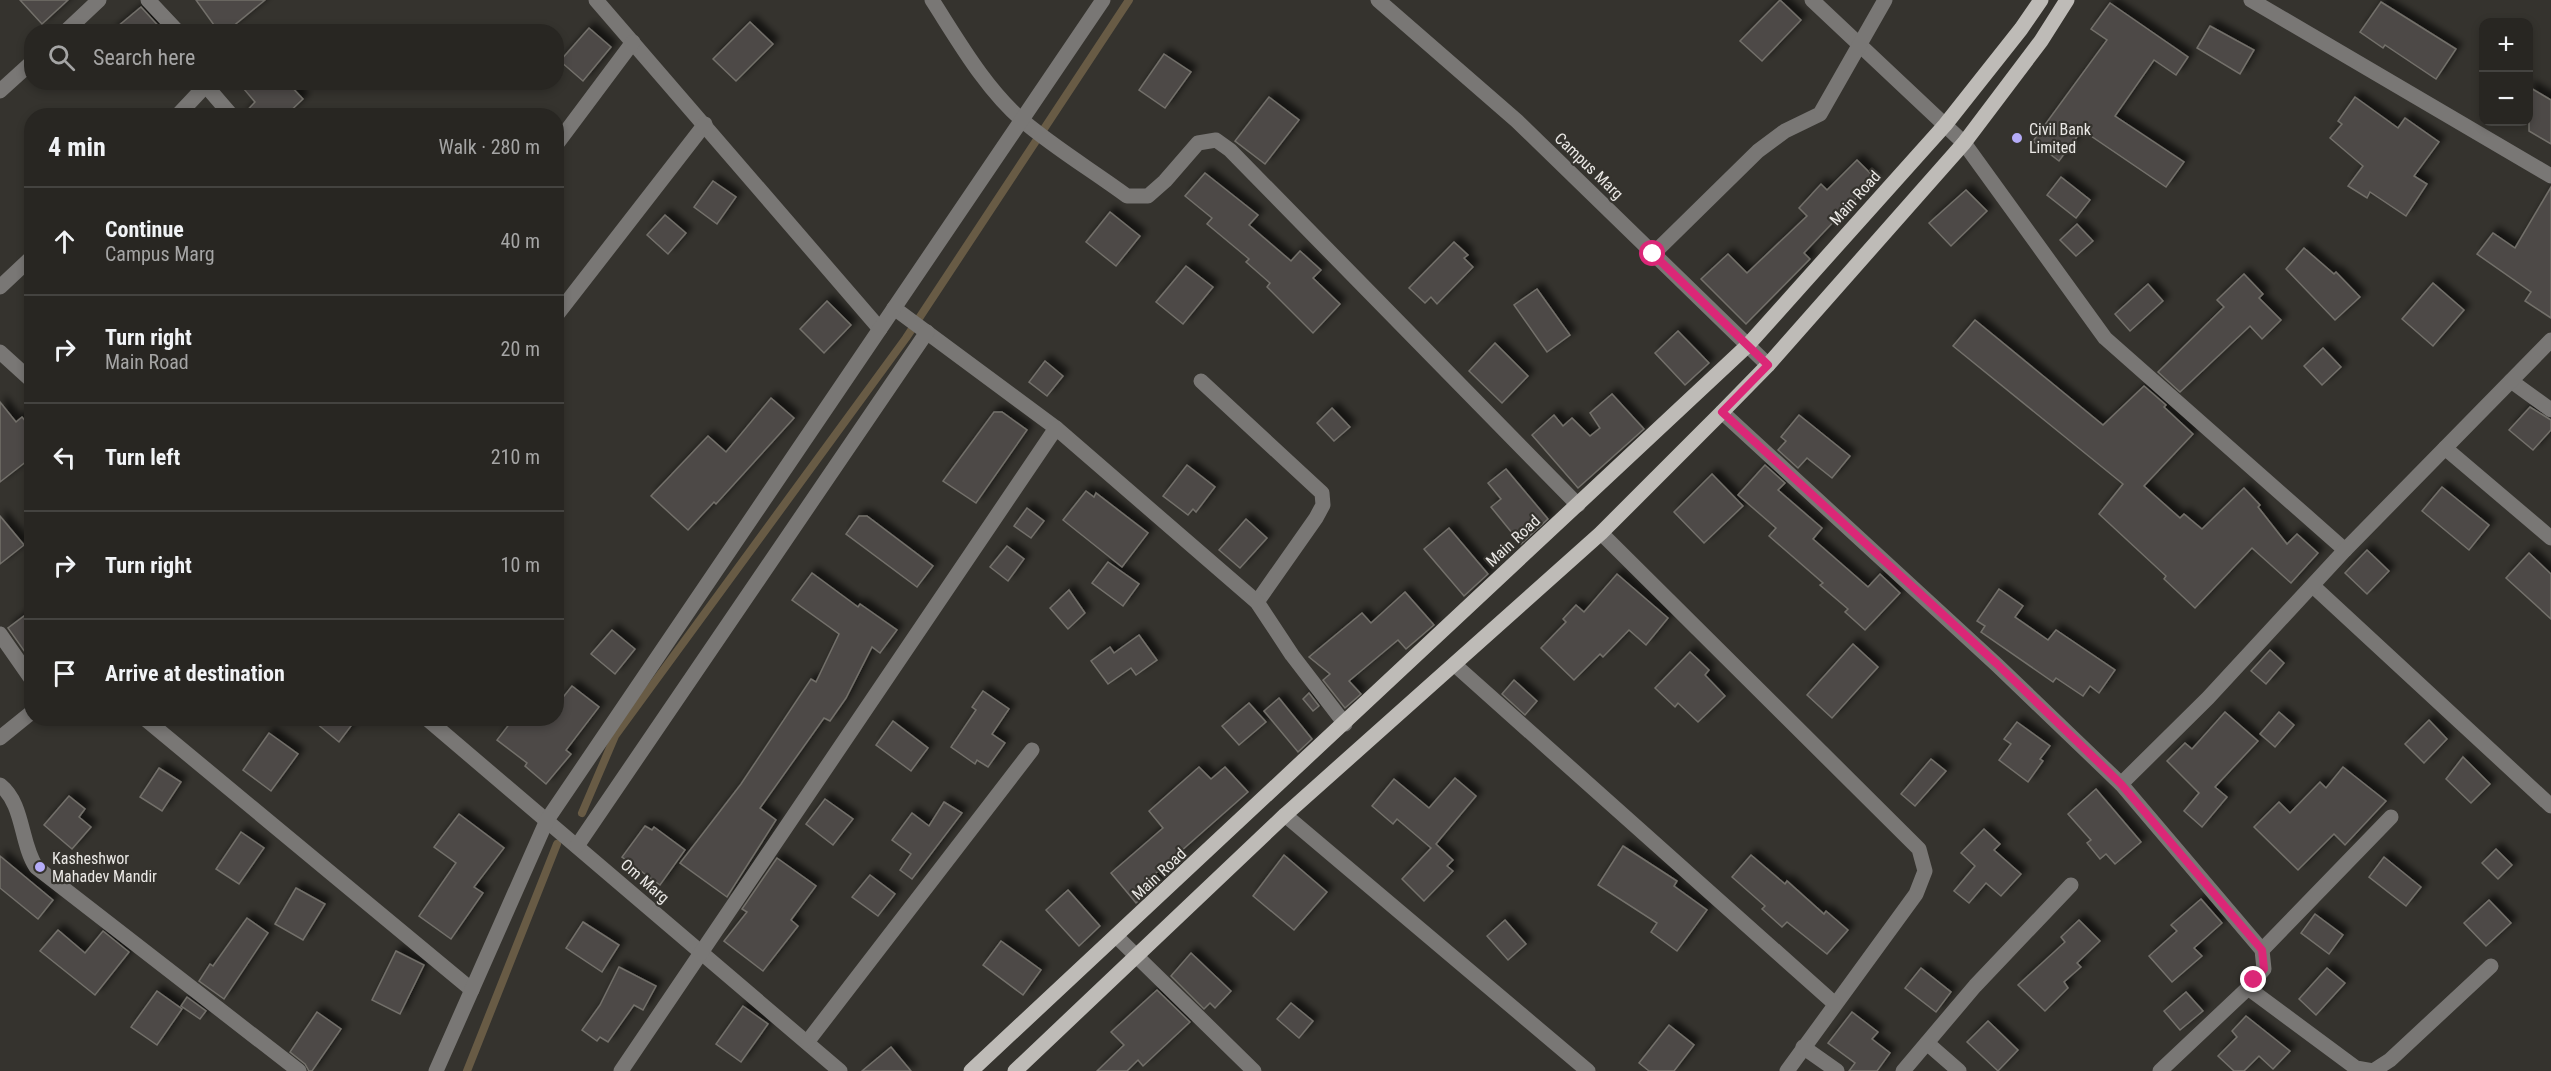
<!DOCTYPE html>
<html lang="en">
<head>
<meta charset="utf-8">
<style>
	body { margin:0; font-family:"Roboto Condensed",sans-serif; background:#302e2a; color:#f1f3f6 }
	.controls { position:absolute; right:18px; top:18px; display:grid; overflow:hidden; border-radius:12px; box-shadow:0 3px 9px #0003 }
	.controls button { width:54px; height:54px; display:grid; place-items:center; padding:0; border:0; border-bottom:2px solid #444340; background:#282622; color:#f1f3f6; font:30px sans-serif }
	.stop { position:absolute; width:18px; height:18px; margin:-14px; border:4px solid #db2777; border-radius:50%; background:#fff }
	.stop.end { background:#db2777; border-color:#fff; box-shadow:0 2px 6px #0008 }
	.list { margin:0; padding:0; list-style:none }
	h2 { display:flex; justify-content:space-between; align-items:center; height:78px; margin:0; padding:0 24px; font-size:26px }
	h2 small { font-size:20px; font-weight:400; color:#a5a5a5 }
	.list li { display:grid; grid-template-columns:39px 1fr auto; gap:18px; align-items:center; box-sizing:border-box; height:108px; padding:0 24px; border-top:2px solid #444340 }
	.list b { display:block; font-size:22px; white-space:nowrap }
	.list p { margin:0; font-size:20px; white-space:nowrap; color:#a5a5a5 }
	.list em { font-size:20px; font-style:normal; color:#a5a5a5 }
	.icon { flex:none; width:33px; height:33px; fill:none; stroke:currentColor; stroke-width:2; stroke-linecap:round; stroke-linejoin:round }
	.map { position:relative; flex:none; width:2551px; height:1071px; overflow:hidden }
	.search { position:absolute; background:#282622; box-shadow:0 3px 9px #0003; left:24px; top:24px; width:540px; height:66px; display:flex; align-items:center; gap:15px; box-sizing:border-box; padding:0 21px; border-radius:24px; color:#a5a5a5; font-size:22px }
	.panel { position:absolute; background:#282622; box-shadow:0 3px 9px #0003; left:24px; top:108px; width:540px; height:618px; border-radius:24px }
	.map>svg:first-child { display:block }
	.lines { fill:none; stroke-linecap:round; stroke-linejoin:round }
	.stream { stroke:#685b45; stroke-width:8 }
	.building { fill:#4d4a46; stroke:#73706b; stroke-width:1.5; filter:url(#shadow) }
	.minor { stroke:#797775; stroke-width:15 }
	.major { stroke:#bebbb7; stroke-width:15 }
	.route { stroke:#db2777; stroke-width:8 }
	.poi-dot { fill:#b5acf8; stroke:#35332e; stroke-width:2 }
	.labels { text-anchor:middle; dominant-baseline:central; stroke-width:4.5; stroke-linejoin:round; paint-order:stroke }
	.poi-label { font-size:16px; fill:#eae8e5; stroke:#35332e; text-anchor:start }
	.street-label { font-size:16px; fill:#eae8e5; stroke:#35332e }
</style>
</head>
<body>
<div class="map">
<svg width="2551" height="1071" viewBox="0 0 2551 1071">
	<defs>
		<filter id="shadow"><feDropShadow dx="5.5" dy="-5.5" stdDeviation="3" flood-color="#0009"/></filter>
	</defs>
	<rect width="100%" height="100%" fill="#35332e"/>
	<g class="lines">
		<!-- stream -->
		<g class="stream">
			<polyline points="582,813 615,736 906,338 1129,0"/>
			<polyline points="467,1071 557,844"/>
		</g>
	</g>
	<!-- building -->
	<g class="building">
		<polygon points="20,0 68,0 42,24"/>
		<polygon points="196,0 265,0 226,32 219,32"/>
		<polygon points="1780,0 1801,20 1762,61 1740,41"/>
		<polygon points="2381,2 2456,49 2436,79 2385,45 2383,48 2360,32"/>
		<polygon points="2110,3 2188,57 2176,75 2154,60 2115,116 2184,162 2166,187 2082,130 2059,161 2033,141 2107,40 2091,29"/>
		<polygon points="141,7 164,32 111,32"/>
		<polygon points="750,22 773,44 736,81 713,59"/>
		<polygon points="2210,26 2254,50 2240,74 2197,48"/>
		<polygon points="589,28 611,47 583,81 560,61"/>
		<polygon points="1164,54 1191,72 1165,108 1139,90"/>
		<polygon points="238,82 287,82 303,99 285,116 242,116 255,102"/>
		<polygon points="2529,87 2551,100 2551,144 2529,131"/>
		<polygon points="1269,97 1299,120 1265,164 1235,141"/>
		<polygon points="2355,97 2398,128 2405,118 2439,142 2414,176 2427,184 2406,216 2370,192 2367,198 2348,186 2363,166 2330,138 2342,124 2338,121"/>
		<polygon points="1857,160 1875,178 1804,253 1810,259 1746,324 1701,279 1728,254 1747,273 1807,216 1799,208 1821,184 1827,190"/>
		<polygon points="1205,173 1258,215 1249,225 1291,261 1300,251 1321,270 1313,278 1340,304 1313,333 1267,287 1270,283 1246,262 1249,259 1207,224 1212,218 1185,196"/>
		<polygon points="2061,177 2090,200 2076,218 2047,195"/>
		<polygon points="713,181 736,197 717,224 694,207"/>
		<polygon points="2551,187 2551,318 2525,301 2531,292 2477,254 2493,233 2515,248"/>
		<polygon points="1966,190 1987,211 1951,246 1929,223"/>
		<polygon points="1110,212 1140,236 1116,266 1086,242"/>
		<polygon points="665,215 686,233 668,254 647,235"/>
		<polygon points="2077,224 2093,241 2076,256 2060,240"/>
		<polygon points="1454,242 1468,255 1464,258 1473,267 1437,304 1431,297 1425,303 1409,288"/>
		<polygon points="2304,248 2334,274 2336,272 2360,297 2335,320 2286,269"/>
		<polygon points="1186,266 1213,287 1183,324 1156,302"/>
		<polygon points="2244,274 2263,294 2259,298 2281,320 2262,339 2250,326 2180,392 2158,372 2224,307 2217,300"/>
		<polygon points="2433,283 2464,310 2433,346 2402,319"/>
		<polygon points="2148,284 2163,301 2130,331 2115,314"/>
		<polygon points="1537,289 1570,335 1547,352 1514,305"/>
		<polygon points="827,301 851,325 824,353 800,329"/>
		<polygon points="1975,320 2103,425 2144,386 2166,405 2164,407 2193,434 2144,486 2180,518 2184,514 2202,529 2244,488 2260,505 2258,507 2287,544 2297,534 2318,553 2291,583 2252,548 2195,608 2164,579 2166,576 2099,514 2123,484 1953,346"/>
		<polygon points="1678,331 1709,363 1685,385 1655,353"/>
		<polygon points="1495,343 1528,376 1502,403 1469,371"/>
		<polygon points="2323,348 2341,367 2322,385 2304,366"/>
		<polygon points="1045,361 1063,376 1047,396 1029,382"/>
		<polygon points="1612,394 1644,429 1578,488 1532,435 1554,415 1563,426 1572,418 1590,436 1600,428 1590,413"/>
		<polygon points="771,398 794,418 716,504 714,502 688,530 651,496 708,436 726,452"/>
		<polygon points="0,402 16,422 22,417 32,429 32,457 0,482"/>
		<polygon points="2530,407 2551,420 2551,430 2533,450 2509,430"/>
		<polygon points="1332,408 1350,427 1334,441 1317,423"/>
		<polygon points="994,412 1002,412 1027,430 976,503 943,481"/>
		<polygon points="1799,415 1850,456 1832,478 1807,458 1798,468 1778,450 1786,441 1781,437"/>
		<polygon points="1187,465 1215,487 1196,512 1193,509 1188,515 1163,496"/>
		<polygon points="1765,465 1785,483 1778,490 1822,528 1813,539 1868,587 1880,574 1900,593 1865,630 1845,612 1848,609 1820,585 1823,583 1769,536 1776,528 1738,495"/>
		<polygon points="1506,469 1548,519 1521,544 1491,507 1501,499 1488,483"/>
		<polygon points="1712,474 1743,506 1704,543 1674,512"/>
		<polygon points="2442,487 2489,525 2469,550 2422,511"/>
		<polygon points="1086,491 1094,497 1096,493 1148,533 1122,567 1063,520"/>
		<polygon points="1027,508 1044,521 1031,538 1014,526"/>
		<polygon points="0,516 24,545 0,564"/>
		<polygon points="859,516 867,516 933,566 917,587 846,534"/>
		<polygon points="1246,519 1267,538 1240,568 1219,550"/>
		<polygon points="1449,528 1488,574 1464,596 1424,549"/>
		<polygon points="1007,546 1024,559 1008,581 990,567"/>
		<polygon points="2367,550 2389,571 2367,594 2345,573"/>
		<polygon points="2529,553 2551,574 2551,619 2506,578"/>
		<polygon points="1108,562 1139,584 1123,606 1092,583"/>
		<polygon points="812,573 858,607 860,604 897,630 880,653 872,647 846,698 830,721 824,718 760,808 776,820 727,897 680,863 741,784 811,679 816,682 839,634 792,600"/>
		<polygon points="1617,574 1668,618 1646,645 1629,630 1603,657 1600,654 1574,680 1541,648 1566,622 1563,619 1576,605 1584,612"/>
		<polygon points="1999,589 2023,606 2015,617 2048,640 2056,630 2115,670 2099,693 2090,686 2083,696 2056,678 2053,682 1981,632 1985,626 1977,621"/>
		<polygon points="1069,590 1085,613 1068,629 1050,608"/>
		<polygon points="1405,592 1434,625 1406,649 1398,640 1349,681 1361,694 1345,708 1323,680 1330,674 1309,657 1362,613 1371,623"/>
		<polygon points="32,610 32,662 8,628"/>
		<polygon points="612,630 635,649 615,674 591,654"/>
		<polygon points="1139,635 1157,660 1136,675 1131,668 1108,684 1091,661 1110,647 1114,653"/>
		<polygon points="1853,644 1878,667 1832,718 1807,695"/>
		<polygon points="2270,650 2284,663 2266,684 2251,671"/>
		<polygon points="1690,652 1709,670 1705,675 1725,696 1698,722 1678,703 1675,707 1655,688"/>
		<polygon points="1514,680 1537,701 1525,715 1502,694"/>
		<polygon points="572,686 599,707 566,750 571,754 546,784 525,766 527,763 497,740 514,718 556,718 556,706"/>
		<polygon points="983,691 1009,709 992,734 1005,743 988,767 977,760 975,764 951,747 976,710 972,707"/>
		<polygon points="1309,693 1319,706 1313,711 1303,699"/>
		<polygon points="1279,698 1312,739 1298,752 1264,711"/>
		<polygon points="1249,703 1266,722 1239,745 1222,726"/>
		<polygon points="2225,712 2258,741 2215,787 2227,797 2202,827 2184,811 2199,793 2167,761 2185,743 2192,749"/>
		<polygon points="2279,712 2294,725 2275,747 2260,734"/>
		<polygon points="310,718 357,718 339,742"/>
		<polygon points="2429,720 2447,739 2424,763 2405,744"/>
		<polygon points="893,721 928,748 911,771 876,745"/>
		<polygon points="2017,722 2050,746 2040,759 2043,761 2028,782 1999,760 2011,744 2004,739"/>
		<polygon points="269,733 298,754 271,791 243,770"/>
		<polygon points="2463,757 2490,784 2471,803 2446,779"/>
		<polygon points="1931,759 1946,771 1915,806 1901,794"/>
		<polygon points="1199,767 1211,779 1225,767 1248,792 1155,874 1160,881 1136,903 1111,873 1163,828 1149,811"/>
		<polygon points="2343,767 2386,801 2345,845 2334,834 2298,870 2254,827 2279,802 2290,813 2320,782 2326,788"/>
		<polygon points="159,768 181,782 162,811 140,797"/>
		<polygon points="1455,778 1476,796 1436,844 1453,860 1447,866 1453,871 1424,901 1402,879 1431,848 1397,819 1393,824 1372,806 1394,779 1429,808"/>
		<polygon points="2096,789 2141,842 2115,864 2106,854 2100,859 2087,843 2091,840 2068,814"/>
		<polygon points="69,796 85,809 79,817 91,827 72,849 44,825"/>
		<polygon points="825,799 853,819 833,845 806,824"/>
		<polygon points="944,802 962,813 912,879 900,870 911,854 892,840 912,813 929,826"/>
		<polygon points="459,814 504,848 474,887 483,893 451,939 419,916 456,863 434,847"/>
		<polygon points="645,826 652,830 654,827 685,850 660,885 622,857"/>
		<polygon points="1984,829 2000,844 1994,850 2021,874 2001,896 1986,883 1969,903 1954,891 1975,866 1961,853"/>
		<polygon points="241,832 264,848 239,884 216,869"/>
		<polygon points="1623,846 1677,881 1674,886 1707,910 1677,951 1651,932 1657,923 1598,885"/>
		<polygon points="2496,849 2512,865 2498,879 2482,863"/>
		<polygon points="1284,855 1327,892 1294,930 1253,896"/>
		<polygon points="1751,855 1785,884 1787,881 1824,914 1826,911 1848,930 1827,954 1787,922 1782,927 1762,909 1765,906 1732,877"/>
		<polygon points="0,856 53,900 38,919 0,888"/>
		<polygon points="2384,857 2421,887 2406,906 2369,877"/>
		<polygon points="777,858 816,886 791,920 798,926 763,971 724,941 747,912 742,909"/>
		<polygon points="870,875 895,894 878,916 852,897"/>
		<polygon points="296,888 325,904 303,940 275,924"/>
		<polygon points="1068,890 1100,926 1079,946 1046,910"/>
		<polygon points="2201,899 2222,923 2194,948 2202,956 2172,982 2149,956 2177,931 2171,925"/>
		<polygon points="2489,900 2511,923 2486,946 2464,923"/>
		<polygon points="2315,914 2343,935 2329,954 2301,933"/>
		<polygon points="247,918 268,933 224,999 199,981 210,964 213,966"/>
		<polygon points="1505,920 1526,944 1508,960 1487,936"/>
		<polygon points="2079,920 2100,941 2077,963 2081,967 2064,982 2068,988 2045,1011 2018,985 2065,942 2061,937"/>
		<polygon points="583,922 619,945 602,972 566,948"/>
		<polygon points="58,930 85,953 103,931 129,952 95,995 40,951"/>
		<polygon points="1001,941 1041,970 1023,995 983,965"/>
		<polygon points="396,951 424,965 400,1014 372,1000"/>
		<polygon points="1191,953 1231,991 1215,1008 1210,1003 1204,1009 1171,976"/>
		<polygon points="619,967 656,986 643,1010 634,1005 608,1042 600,1037 597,1041 582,1030 600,1005"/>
		<polygon points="1921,968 1951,992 1936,1012 1905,988"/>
		<polygon points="2327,968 2345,983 2316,1015 2299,999"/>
		<polygon points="1157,990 1190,1022 1143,1066 1138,1060 1127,1071 1097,1071 1124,1045 1111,1032"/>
		<polygon points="157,991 182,1009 157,1045 131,1027"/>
		<polygon points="2186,992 2203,1011 2180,1030 2164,1011"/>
		<polygon points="187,997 206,1011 200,1019 181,1006"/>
		<polygon points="1291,1003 1313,1021 1299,1038 1277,1019"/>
		<polygon points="743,1006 768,1024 741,1062 716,1044"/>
		<polygon points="317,1012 341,1029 312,1071 309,1071 305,1064 290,1052"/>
		<polygon points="1852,1012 1878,1032 1872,1039 1890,1053 1877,1071 1849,1071 1855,1063 1828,1043"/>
		<polygon points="2246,1016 2290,1051 2273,1069 2259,1056 2244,1071 2234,1071 2218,1056 2237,1037 2232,1031"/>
		<polygon points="1988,1021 2018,1050 1998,1071 1967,1042"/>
		<polygon points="1669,1025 1694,1045 1674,1071 1649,1071 1639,1063"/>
		<polygon points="891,1047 911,1071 862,1071"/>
	</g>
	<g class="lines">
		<!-- minor -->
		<g class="minor">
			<polyline points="148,0 178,32"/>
			<polyline points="596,0 880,329"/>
			<path d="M932,0C959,42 985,88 1023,121C1055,148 1093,171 1127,196H1148L1165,181L1198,143L1216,140L1230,150L1578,505"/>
			<polyline points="1378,0 1517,121 1768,365"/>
			<polyline points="1812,0 1964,143 2105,338 2345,550"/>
			<polyline points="2251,0 2551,176"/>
			<polyline points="65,32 99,0"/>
			<polyline points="207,87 232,116"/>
			<polyline points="0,91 32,62"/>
			<polyline points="177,116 209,82"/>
			<polyline points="556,145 633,42"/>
			<polyline points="1653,254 1758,151 1785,131 1820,114 1885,0"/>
			<polyline points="0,287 32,257"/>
			<polyline points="894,308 1056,428"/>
			<polyline points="556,316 705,124"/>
			<polyline points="0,352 32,381"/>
			<polyline points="1201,381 1322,493 1323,505 1316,518 1257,602"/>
			<polyline points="2511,381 2551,410"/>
			<polyline points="1722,412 1997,665 2121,784 2262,950 2264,969 2248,988 2160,1071"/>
			<polyline points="2445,448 2551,538"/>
			<polyline points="1601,533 1919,849 1925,871 1916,894 1787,1071"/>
			<polyline points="2313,586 2551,806"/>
			<polyline points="0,634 32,680"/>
			<polyline points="1455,665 1835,1004"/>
			<polyline points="144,718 472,990"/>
			<polyline points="426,718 840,1071"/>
			<polyline points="0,738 32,712"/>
			<polyline points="2121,784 2208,698 2345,550 2551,340"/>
			<path d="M0,785C24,804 20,842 36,867L299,1071"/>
			<polyline points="1285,815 1588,1071"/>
			<polyline points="577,846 927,332"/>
			<polyline points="1117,937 1254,1071"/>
			<polyline points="2262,950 2391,817"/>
			<polyline points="2248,988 2356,1068 2373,1071 2390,1060 2491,966"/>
			<polyline points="808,1041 1032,750"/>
			<polyline points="1927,1043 1959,1071"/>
			<polyline points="1803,1047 1837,1071"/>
			<polyline points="436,1071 547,820 1103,0"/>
			<polyline points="621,1071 1056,428 1257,602 1292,655 1345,724"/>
			<polyline points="1903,1071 1975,986 2071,885"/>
		</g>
		<!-- major -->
		<g class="major">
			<polyline points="971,1071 1747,346 1945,125 2021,29 2041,0"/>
			<polyline points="1015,1071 1285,815 1601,533 1722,412 1768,365 1964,143 2041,41 2067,0"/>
		</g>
	</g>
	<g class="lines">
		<!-- route -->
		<polyline class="route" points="1653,254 1768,365 1722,412 1997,664 2121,784 2262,950 2264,969 2254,980"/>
	</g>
	<!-- markers -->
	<g class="poi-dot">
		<circle cx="2017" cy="138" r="6"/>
		<circle cx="40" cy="867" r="6"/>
	</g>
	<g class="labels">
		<!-- poi labels -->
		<g class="poi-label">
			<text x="2029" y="129">Civil Bank<tspan x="2029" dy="18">Limited</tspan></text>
			<text x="52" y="858">Kasheshwor<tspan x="52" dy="18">Mahadev Mandir</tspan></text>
		</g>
		<!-- street labels -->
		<g class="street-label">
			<text transform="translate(1589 166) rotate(44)">Campus Marg</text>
			<text transform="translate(1855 198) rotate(-48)">Main Road</text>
			<text transform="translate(1513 541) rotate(-43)">Main Road</text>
			<text transform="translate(1159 874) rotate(-43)">Main Road</text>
			<text transform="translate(645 881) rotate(41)">Om Marg</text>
		</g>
	</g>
</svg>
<div class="controls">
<button>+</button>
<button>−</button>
</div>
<div class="stop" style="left:1653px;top:254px"></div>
<div class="stop end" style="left:2254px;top:980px"></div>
<div class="search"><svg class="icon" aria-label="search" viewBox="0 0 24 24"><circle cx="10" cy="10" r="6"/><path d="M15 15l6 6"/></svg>Search here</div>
<section class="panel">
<h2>4 min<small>Walk · 280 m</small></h2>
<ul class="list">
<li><svg class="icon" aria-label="ahead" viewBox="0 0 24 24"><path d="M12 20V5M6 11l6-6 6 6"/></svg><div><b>Continue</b><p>Campus Marg</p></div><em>40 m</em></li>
<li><svg class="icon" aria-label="right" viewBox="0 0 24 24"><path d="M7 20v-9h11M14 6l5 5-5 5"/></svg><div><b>Turn right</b><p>Main Road</p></div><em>20 m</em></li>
<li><svg class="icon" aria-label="left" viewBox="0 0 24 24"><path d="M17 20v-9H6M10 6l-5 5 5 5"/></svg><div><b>Turn left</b></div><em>210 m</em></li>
<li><svg class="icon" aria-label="right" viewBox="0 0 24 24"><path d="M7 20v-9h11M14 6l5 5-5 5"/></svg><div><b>Turn right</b></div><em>10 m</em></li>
<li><svg class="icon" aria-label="arrive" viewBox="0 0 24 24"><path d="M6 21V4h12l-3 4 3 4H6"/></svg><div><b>Arrive at destination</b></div></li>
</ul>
</section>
</div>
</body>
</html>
